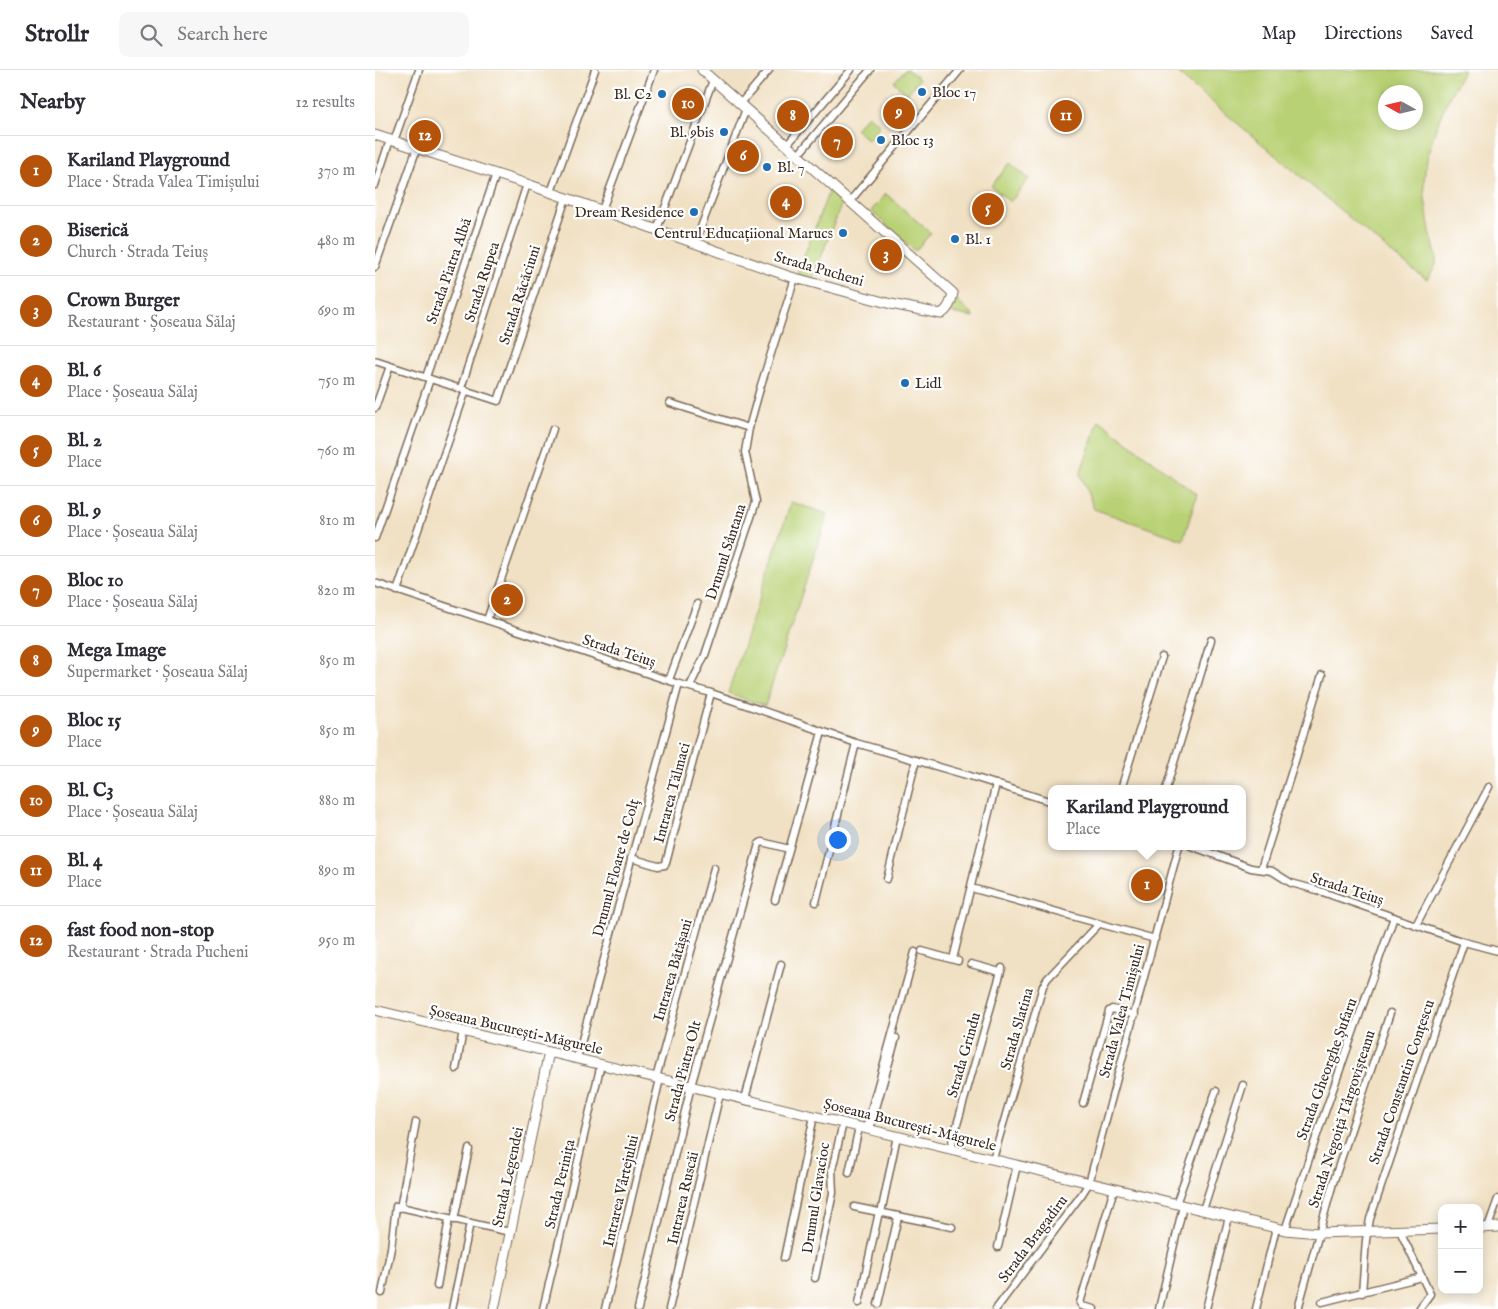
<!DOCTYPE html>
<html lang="en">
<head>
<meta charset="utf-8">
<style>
	body { margin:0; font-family:"IM FELL English",serif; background:#f7f7f7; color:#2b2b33 }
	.controls { position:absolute; right:15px; bottom:15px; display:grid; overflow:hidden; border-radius:10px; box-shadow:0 2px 12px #0003 }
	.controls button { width:45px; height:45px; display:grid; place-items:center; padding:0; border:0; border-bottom:1px solid #e1e1e2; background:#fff; color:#2b2b33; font:25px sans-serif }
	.compass { position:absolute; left:1003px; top:15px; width:45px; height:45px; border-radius:50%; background:#fff; box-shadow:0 2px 12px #0003; rotate:278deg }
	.you { position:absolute; left:462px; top:769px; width:18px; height:18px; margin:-12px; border:4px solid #fff; border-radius:50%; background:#1a73e8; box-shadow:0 0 0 8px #1a73e833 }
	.badge { display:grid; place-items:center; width:32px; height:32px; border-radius:50%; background:#b45309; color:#fff; font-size:16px; font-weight:700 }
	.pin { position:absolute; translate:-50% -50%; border:2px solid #fff; box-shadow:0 1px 5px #0006 }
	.popup { position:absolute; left:673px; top:715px; width:198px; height:65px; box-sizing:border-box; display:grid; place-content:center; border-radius:10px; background:#fff; filter:drop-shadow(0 1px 4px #0005); font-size:16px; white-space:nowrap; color:#7c7c81 }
	.popup b { font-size:19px; color:#2b2b33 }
	.popup::after { content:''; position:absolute; left:50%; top:100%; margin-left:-10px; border:10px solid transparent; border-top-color:#fff }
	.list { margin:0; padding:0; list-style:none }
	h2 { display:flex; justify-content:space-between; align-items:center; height:65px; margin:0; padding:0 20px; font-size:21px }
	h2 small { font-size:16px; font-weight:400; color:#7c7c81 }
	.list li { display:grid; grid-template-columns:32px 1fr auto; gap:15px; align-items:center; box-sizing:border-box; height:70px; padding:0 20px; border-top:1px solid #e1e1e2 }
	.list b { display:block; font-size:19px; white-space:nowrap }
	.list p { margin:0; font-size:16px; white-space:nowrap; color:#7c7c81 }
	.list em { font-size:16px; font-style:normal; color:#7c7c81 }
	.icon { flex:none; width:28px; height:28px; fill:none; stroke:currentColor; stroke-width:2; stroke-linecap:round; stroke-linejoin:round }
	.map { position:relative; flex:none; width:1123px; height:1239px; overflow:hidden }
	header { display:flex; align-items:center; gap:30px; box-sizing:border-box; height:70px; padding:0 25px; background:#fff; border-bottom:1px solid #e1e1e2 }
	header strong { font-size:24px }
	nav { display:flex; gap:28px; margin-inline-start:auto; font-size:18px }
	.search { width:350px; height:45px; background:#f7f7f7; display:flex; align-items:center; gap:12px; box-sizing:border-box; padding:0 18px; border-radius:10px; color:#7c7c81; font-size:19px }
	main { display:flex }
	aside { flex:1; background:#fff }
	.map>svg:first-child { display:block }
	.green { fill:#b9d175; stroke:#7a7e4a; fill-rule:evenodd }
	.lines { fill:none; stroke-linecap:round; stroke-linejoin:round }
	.street-casing { stroke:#7b6a58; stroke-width:9 }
	.secondary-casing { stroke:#7b6a58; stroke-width:11 }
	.street { stroke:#fff; stroke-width:6 }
	.secondary { stroke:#fff; stroke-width:9 }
	.poi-dot { fill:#1f6fb2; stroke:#fff; stroke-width:2 }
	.labels { text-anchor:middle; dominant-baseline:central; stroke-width:4.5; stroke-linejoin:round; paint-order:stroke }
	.poi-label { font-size:15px; fill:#3b2a1e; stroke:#fff; text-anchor:start }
	.street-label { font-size:15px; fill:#3b2a1e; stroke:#fff }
</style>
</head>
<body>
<header>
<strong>Strollr</strong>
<div class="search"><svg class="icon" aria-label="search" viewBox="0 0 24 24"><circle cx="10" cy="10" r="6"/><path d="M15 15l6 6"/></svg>Search here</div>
<nav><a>Map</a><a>Directions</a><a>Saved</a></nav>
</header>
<main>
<aside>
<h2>Nearby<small>12 results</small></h2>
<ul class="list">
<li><span class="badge">1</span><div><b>Kariland Playground</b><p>Place · Strada Valea Timișului</p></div><em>370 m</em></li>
<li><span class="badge">2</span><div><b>Biserică</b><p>Church · Strada Teiuș</p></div><em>480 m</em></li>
<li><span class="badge">3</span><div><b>Crown Burger</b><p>Restaurant · Șoseaua Sălaj</p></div><em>690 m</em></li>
<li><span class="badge">4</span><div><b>Bl. 6</b><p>Place · Șoseaua Sălaj</p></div><em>750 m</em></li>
<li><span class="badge">5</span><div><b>Bl. 2</b><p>Place</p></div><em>760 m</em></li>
<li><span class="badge">6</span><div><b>Bl. 9</b><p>Place · Șoseaua Sălaj</p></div><em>810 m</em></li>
<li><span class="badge">7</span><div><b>Bloc 10</b><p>Place · Șoseaua Sălaj</p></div><em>820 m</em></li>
<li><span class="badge">8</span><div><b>Mega Image</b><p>Supermarket · Șoseaua Sălaj</p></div><em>850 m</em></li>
<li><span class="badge">9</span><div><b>Bloc 15</b><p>Place</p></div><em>850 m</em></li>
<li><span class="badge">10</span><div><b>Bl. C3</b><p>Place · Șoseaua Sălaj</p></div><em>880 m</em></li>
<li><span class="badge">11</span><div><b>Bl. 4</b><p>Place</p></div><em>890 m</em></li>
<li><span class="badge">12</span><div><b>fast food non-stop</b><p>Restaurant · Strada Pucheni</p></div><em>950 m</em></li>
</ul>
</aside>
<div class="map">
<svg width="1123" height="1239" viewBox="0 0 1123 1239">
	<rect width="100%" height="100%" fill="#fff"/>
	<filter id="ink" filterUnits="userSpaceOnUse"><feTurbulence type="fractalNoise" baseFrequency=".02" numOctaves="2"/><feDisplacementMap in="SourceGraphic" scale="10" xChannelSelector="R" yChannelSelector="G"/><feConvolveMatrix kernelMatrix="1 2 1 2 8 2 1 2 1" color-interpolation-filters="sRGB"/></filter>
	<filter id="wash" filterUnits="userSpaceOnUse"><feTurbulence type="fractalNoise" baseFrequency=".0096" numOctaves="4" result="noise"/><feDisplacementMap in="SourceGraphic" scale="20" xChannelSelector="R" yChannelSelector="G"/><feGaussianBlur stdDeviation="1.12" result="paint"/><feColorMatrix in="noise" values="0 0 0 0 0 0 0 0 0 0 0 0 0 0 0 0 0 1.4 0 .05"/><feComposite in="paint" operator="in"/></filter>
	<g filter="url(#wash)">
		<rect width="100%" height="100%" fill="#f1e1c4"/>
		<!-- green -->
		<g class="green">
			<polygon points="530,0 533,0 544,9 532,24 519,12"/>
			<path d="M799,0H1089C1070,31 1049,79 1049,116C1050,132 1053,150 1056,166C1058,173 1061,182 1061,189C1062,197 1056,203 1052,210L1020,186ZM1011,22H1040V52H1011Z"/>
			<polygon points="493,45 505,55 493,70 480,59"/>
			<polygon points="635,93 654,109 635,132 616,116"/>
			<polygon points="455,118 468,130 438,208 422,204"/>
			<polygon points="511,124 556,163 540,181 496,141"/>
			<polygon points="582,230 599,246 599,247 575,243"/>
			<polygon points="724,350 822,425 808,470 719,439 705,404"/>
			<polygon points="416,432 453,444 390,636 353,623"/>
		</g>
	</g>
	<g filter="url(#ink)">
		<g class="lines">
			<!-- street casing -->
			<g class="street-casing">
				<g id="street">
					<polyline points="365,34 394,0"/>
					<polyline points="19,71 44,0"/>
					<polyline points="412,75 476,0"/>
					<polyline points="423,85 495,0"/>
					<polyline points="0,115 15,70"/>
					<polyline points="176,122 220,0"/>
					<polyline points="475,131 585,0"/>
					<polyline points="227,140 279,0"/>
					<polyline points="282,159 338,10"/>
					<polyline points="320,173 371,39"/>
					<polyline points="0,197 42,78"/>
					<polyline points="0,291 123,331 191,128"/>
					<polyline points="51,307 121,104"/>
					<polyline points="86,318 152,114"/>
					<polyline points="295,333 374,358"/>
					<polyline points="0,338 15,296"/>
					<polyline points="0,468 55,309"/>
					<polyline points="0,513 304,614 336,623 481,673 595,706 677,732"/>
					<polyline points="22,521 91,320"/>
					<polyline points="112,550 178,359"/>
					<polyline points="294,610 322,534"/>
					<polyline points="315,616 330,585 381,432 370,382 374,358 386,315 420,208"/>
					<polyline points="746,719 787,587"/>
					<polyline points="791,719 836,570"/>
					<polyline points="816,776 876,798 897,801 916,813 942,820 1089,872 1123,881"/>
					<polyline points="256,788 283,796 290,795 291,793 336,623"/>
					<polyline points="886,799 947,605"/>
					<polyline points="512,809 541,690"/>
					<polyline points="596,818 780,869"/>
					<polyline points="400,830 447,662"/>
					<polyline points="441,832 481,673"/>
					<polyline points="1041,855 1114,717"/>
					<polyline points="547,881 583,891"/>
					<polyline points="578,889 621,714"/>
					<polyline points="596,894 625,902"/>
					<polyline points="202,988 304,614"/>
					<polyline points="81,999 88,961"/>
					<polyline points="281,1008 339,798"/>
					<polyline points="370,1029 406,894"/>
					<polyline points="708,1033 734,941 737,939 760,945"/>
					<polyline points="491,1058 540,882"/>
					<polyline points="495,1059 521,968"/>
					<polyline points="575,1079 627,898"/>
					<polyline points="618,1089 668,916 672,909 724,854"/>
					<polyline points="474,1103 484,1057"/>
					<polyline points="801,1134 841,1021"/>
					<polyline points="479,1137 577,1157"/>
					<polyline points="25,1138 41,1052"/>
					<polyline points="828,1140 868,1015"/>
					<polyline points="506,1143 522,1066"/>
					<polyline points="79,1150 94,1079"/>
					<polyline points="1113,1157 1123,1129"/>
					<polyline points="910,1160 945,1056 1019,847"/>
					<polyline points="1025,1161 1055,1224 1044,1239"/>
					<polyline points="623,1177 642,1095"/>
					<polyline points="409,1188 439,1046"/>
					<polyline points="440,1208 458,1123 457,1100 468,1053"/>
					<polyline points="62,1216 74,1149"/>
					<polyline points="7,1223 16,1178 21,1136 135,1162"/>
					<polyline points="987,1223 991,1170 995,1149 1089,872"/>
					<polyline points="947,1232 1047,1207"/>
					<polyline points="484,1233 504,1142"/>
					<polyline points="503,1234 523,1147"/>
					<polyline points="77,1239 95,1153"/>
					<polyline points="168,1239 226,994"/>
					<polyline points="230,1239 285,1009"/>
					<polyline points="263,1239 316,1016 384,774 387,772 414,779"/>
					<polyline points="294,1239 345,1023"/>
					<polyline points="621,1239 707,1124 714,1113 804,776"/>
					<polyline points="719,1239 707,1236 705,1233 739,1119"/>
					<polyline points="784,1239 808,1136"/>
					<polyline points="831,1239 854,1147"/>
					<polyline points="881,1239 901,1158"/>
					<polyline points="923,1239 958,1113 1015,943"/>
				</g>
			</g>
			<!-- secondary casing -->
			<g class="secondary-casing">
				<g id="secondary">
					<path d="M0,65L152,114L413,206L516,234L566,244C574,239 576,232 578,223L327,0"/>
					<polyline points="0,940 910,1160 944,1163 1067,1159"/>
					<polyline points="1104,1158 1123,1157"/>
					<polyline points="119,1239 174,982"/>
				</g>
			</g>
			<!-- street -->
			<use href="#street" class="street"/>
			<!-- secondary -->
			<use href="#secondary" class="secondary"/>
		</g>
	</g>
	<!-- markers -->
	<g class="poi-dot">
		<circle cx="547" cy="22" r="5"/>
		<circle cx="287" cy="24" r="5"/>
		<circle cx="349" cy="62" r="5"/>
		<circle cx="506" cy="70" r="5"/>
		<circle cx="392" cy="97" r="5"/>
		<circle cx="319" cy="142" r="5"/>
		<circle cx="468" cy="163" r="5"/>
		<circle cx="580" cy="169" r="5"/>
		<circle cx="530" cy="313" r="5"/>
	</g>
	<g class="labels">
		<!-- poi labels -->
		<g class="poi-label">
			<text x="557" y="22">Bloc 17</text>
			<text x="277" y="24" text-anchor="end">Bl. C2</text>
			<text x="339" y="62" text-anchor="end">Bl. 9bis</text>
			<text x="516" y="70">Bloc 13</text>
			<text x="402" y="97">Bl. 7</text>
			<text x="309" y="142" text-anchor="end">Dream Residence</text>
			<text x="458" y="163" text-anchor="end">Centrul Educațiional Marucs</text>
			<text x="590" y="169">Bl. 1</text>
			<text x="540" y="313">Lidl</text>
		</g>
		<!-- street labels -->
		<g class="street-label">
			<text transform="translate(444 199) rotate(16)">Strada Pucheni</text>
			<text transform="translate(74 201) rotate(-71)">Strada Piatra Albă</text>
			<text transform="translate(107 212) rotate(-72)">Strada Rupea</text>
			<text transform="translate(145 225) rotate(-72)">Strada Răcăciuni</text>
			<text transform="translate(351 482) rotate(-72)">Drumul Sântana</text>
			<text transform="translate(244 581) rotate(18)">Strada Teiuș</text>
			<text transform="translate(297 723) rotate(-75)">Intrarea Tălmaci</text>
			<text transform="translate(241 798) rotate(-75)">Drumul Floare de Colț</text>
			<text transform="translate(972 819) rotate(18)">Strada Teiuș</text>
			<text transform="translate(298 900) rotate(-74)">Intrarea Bătășani</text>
			<text transform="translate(747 941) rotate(-75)">Strada Valea Timișului</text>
			<text transform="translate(642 959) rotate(-74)">Strada Slatina</text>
			<text transform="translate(141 960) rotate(13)">Șoseaua București-Măgurele</text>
			<text transform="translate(589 985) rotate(-74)">Strada Grindu</text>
			<text transform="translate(952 999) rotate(-70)">Strada Gheorghe Șufaru</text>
			<text transform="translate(308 1001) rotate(-75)">Strada Piatra Olt</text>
			<text transform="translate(1027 1012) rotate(-71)">Strada Constantin Conțescu</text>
			<text transform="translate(967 1049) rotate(-72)">Strada Negoiță Târgovișteanu</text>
			<text transform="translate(535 1055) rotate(14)">Șoseaua București-Măgurele</text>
			<text transform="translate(133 1107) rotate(-78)">Strada Legendei</text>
			<text transform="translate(185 1114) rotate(-77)">Strada Perinița</text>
			<text transform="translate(246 1121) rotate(-77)">Intrarea Vârtejului</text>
			<text transform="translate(308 1128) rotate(-77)">Intrarea Ruscăi</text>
			<text transform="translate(441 1128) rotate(-81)">Drumul Glavacioc</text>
			<text transform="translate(658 1169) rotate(-53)">Strada Bragadiru</text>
		</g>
	</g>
</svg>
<div class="controls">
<button>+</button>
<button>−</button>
</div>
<svg class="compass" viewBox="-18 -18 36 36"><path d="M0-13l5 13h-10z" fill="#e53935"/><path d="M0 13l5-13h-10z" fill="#7c7c81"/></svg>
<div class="you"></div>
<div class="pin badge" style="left:772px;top:815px">1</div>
<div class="popup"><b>Kariland Playground</b>Place</div>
<div class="pin badge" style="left:132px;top:530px">2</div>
<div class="pin badge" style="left:511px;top:185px">3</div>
<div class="pin badge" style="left:411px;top:132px">4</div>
<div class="pin badge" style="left:613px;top:139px">5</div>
<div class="pin badge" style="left:368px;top:86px">6</div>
<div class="pin badge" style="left:462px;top:72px">7</div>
<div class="pin badge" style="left:418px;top:46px">8</div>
<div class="pin badge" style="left:524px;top:43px">9</div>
<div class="pin badge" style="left:313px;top:34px">10</div>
<div class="pin badge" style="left:691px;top:46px">11</div>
<div class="pin badge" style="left:50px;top:66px">12</div>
</div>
</main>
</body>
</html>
